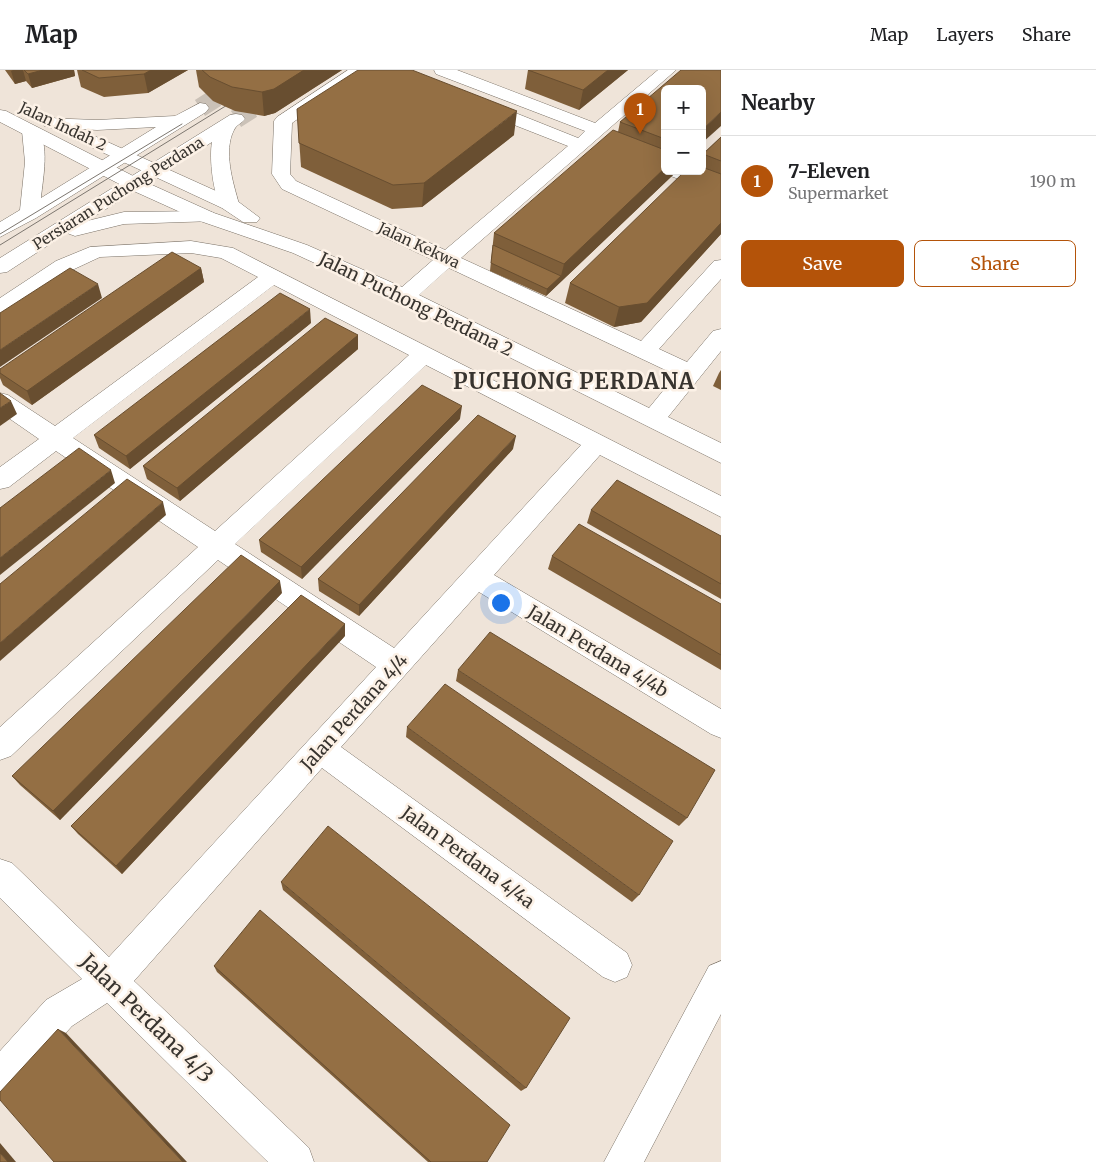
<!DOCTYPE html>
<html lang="en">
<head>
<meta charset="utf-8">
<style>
	body { margin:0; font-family:Merriweather,serif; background:#f2f2f2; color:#202124 }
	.controls { position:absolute; right:15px; top:15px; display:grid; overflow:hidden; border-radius:8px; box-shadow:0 5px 20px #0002 }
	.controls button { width:45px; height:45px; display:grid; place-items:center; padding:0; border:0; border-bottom:1px solid #e0e0e0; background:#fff; color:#202124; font:25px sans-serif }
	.you { position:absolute; left:500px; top:532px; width:18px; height:18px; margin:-12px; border:4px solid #fff; border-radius:50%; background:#1a73e8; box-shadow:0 0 0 8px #1a73e833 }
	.badge { display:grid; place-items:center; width:32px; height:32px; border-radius:50%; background:#b45309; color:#fff; font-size:16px; font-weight:700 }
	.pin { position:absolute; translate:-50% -41px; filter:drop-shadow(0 1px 2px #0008) }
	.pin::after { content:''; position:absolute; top:26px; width:18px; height:15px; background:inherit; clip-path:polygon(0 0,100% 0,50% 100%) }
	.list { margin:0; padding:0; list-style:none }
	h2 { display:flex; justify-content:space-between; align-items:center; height:65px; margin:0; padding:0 20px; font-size:21px }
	h2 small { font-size:16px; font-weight:400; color:#757577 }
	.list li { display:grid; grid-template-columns:32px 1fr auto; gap:15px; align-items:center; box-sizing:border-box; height:90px; padding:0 20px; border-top:1px solid #e0e0e0 }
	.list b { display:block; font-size:19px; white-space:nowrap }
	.list p { margin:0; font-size:16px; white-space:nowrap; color:#757577 }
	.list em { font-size:16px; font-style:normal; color:#757577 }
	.actions { display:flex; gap:10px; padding:15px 20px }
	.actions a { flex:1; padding:11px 0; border:1px solid #b45309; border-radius:8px; text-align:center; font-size:18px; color:#b45309 }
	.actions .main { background:#b45309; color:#fff }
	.map { position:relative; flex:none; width:721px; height:1092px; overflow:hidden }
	header { display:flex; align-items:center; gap:30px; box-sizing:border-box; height:70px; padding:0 25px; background:#fff; border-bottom:1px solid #e0e0e0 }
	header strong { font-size:24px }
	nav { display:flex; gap:28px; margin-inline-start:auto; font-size:18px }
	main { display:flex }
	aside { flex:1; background:#fff }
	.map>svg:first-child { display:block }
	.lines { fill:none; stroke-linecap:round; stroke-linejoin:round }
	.major-tunnel { stroke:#cac1b7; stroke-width:19; stroke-dasharray:19 9; stroke-linecap:butt }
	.minor-casing { stroke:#7b7267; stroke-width:1 }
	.major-casing { stroke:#7b7267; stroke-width:1 }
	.minor { fill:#fff; fill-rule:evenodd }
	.major { fill:#fff; fill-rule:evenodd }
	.tram { stroke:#7d7770; stroke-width:1 }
	.wall { fill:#7f5f3a }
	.shaded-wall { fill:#684e30 }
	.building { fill:#946f44; stroke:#684e30 }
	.labels { text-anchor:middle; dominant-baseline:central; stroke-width:5; stroke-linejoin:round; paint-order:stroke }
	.far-street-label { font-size:15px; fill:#38342f; stroke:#fcf1e6 }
	.street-label { font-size:18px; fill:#38342f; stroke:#fcf1e6 }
	.near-street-label { font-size:21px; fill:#38342f; stroke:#fcf1e6 }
	.district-label { font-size:22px; font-weight:bold; letter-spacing:1px; fill:#38342f; stroke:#fcf1e6 }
</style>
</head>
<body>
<header>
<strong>Map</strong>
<nav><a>Map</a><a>Layers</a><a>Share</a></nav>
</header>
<main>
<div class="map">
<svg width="721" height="1092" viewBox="0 0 721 1092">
	<rect width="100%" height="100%" fill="#efe4d9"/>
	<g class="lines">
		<!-- major-tunnel -->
		<g class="major-tunnel">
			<polyline points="200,38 260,0"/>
			<polyline points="236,49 313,0"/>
		</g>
		<!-- minor casing -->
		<g class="minor-casing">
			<g id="minor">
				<path d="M348,0H367L292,53L290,104L296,111L445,180L568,76L476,40L473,36L476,32H488L578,68L585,61L436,4L434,0H457L595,53L658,0H676L461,188L641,271L714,191L721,190V209L659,279L687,292L713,261L721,259V281L668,347L721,373V393L397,231L293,183L200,151L127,118L0,52V40L6,41L141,110L214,143L307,175L402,217L433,190L282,119L272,104L274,51L277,47ZM449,198L676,305L649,338L419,225Z"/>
				<polygon points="50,46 236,130 260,148 257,152 243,152 222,138 44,55 41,51 44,47"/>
				<polygon points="666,101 692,101 721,112 721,125 668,105"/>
				<path d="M191,171L233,178L721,426V447L600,385L494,505L721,639V668L711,664L479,522L341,677L627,883L632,895L627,907L615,912L603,907L322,698L134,911L309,1078L314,1092H268L107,933L72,956L13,1021L0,1026V981L46,930L82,909L0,828V789L12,793L109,887L376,597L218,490L11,686L0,690V657L198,477L56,381L9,417L0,419V397L39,369L0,342V323L8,325L55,356L258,207L221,188L191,183L100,187L70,201L8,243L0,245V228L56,191L90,177ZM274,215L409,285L215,461L73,368ZM426,295L581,375L394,578L235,474Z"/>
				<polygon points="721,891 721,944 644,1092 604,1092 709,896"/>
			</g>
		</g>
		<!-- major casing -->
		<g class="major-casing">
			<g id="major">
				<path d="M200,33L206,34L209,38L206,42L36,148L0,167V152L20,140L25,92L22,61L25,57H37C50,75 43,107 41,128L156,57L97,60L50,57L44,56L41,52L44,48L97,50L175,46Z"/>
				<path d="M236,44L242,45L245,49C242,53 236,55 234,60C223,81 233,112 239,134L236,138H222C213,125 209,88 212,72L87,151L124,142L207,141L214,143L217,147L214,151L124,154L75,166L67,163L7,202L0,203V188L230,45Z"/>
			</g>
		</g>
		<!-- minor -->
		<use href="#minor" class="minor"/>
		<!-- major -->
		<use href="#major" class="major"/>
		<!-- tram -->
		<g class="tram">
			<polyline points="0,164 182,54"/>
			<polyline points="0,175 237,29"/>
		</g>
	</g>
	<!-- wall -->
	<g class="wall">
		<polygon points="5,0 74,0 75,6 32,18 26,11 15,14"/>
		<polygon points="77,0 188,0 148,23 104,27 81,17"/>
		<polygon points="196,0 342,0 275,43 264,46 235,41 213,31 199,17"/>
		<polygon points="528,0 628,0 579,40 525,19"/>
		<polygon points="665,19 665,101 673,105 546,226 490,201 494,163 618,62 620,52"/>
		<polygon points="297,39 514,65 422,137 392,139 301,97"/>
		<polygon points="721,67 721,164 641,252 614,257 565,233 570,213 702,101 702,86 703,84"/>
		<polygon points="201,198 204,212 32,335 3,315 0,308 0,299"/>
		<polygon points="311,253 130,399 99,378 94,365"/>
		<polygon points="358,265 358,279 180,431 147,409 143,396"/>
		<polygon points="721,300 721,320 713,316 719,303"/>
		<polygon points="460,349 302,509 261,482 259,470"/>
		<polygon points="513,379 359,546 319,521 318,509"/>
		<polygon points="591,440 721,466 721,529 587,453"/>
		<polygon points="552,486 721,534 721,600 548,499"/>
		<polygon points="282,523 60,750 20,715 12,706"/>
		<polygon points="345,566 122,804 78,764 71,756"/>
		<polygon points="458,600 687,748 679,756 456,611"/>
		<polygon points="407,657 639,825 632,832 406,667"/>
		<polygon points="281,812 526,1018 521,1021 283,820"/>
		<polygon points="214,896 487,1092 428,1092 217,902"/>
	</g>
	<!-- shaded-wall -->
	<g class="shaded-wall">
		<polygon points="13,0 23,0 26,11 15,14 11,1"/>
		<polygon points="43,0 74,0 75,6 32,18 28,4"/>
		<polygon points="151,0 188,0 148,23 144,4"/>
		<polygon points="304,0 342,0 275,43 264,46 262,22"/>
		<polygon points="608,0 628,0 579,40 583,20"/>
		<polygon points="517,41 514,65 422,137 424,113"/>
		<polygon points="721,42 721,56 702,73 702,60"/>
		<polygon points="665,98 665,101 674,101 673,105 546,226 547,219 561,206 564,194"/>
		<polygon points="721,153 721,164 641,252 614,257 619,237"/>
		<polygon points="201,198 204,212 32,335 27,321"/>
		<polygon points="98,214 102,228 0,297 0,280"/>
		<polygon points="310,239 311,253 130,399 126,386"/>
		<polygon points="358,265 358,279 180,431 177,418"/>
		<polygon points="11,331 17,344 0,356 0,338"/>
		<polygon points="462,336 460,349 302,509 301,497"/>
		<polygon points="516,366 513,379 359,546 359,535"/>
		<polygon points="111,400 115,413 0,505 0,488"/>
		<polygon points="163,432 166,445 0,591 0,573"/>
		<polygon points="280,511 282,523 60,750 53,741"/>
		<polygon points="345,554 345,566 122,804 116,796"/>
		<polygon points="58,959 66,963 187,1092 183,1092"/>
		<polygon points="0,1073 16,1092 8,1092 0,1083"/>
	</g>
	<!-- building -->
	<g class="building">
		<polygon points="24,0 43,0 28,4"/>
		<polygon points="82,0 151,0 144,4 99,8"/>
		<polygon points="202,0 304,0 274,19 262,22 232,17 210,7"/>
		<polygon points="358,0 412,0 517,41 424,113 393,115 299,73 297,39"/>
		<polygon points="528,0 608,0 583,20"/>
		<polygon points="681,0 721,0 721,42 702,60 702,19 665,19 665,69 620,52"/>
		<polygon points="613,60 665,80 665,98 564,194 494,163"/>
		<polygon points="721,67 721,91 703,84"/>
		<polygon points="702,97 721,104 721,153 647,233 619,237 570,213 685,101 702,101"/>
		<polygon points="493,175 561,206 547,219 491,193"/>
		<polygon points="172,182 201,198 27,321 0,303 0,299"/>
		<polygon points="70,198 98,214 0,280 0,243"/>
		<polygon points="280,223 310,239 126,386 94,365"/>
		<polygon points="325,248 358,265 177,418 143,396"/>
		<polygon points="422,315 462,336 301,497 259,470"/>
		<polygon points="0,323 11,331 0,338"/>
		<polygon points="478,345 516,366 359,535 318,509"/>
		<polygon points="79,378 111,400 0,488 0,438"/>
		<polygon points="127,409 163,432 0,573 0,514"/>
		<polygon points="617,410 721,466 721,514 591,440"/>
		<polygon points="579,454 721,534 721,585 552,486"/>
		<polygon points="241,485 280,511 53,741 12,706"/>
		<polygon points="301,525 345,554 116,796 71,756"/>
		<polygon points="490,562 715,700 687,748 458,600"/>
		<polygon points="445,614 673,771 639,825 407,657"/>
		<polygon points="328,756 570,948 526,1018 281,812"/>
		<polygon points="260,840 510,1055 487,1092 431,1092 214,896"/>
		<polygon points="58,959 183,1092 54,1092 0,1030 0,1022"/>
		<polygon points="0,1083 8,1092 0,1092"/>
	</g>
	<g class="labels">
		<!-- far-street labels -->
		<g class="far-street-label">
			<text transform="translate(63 56) rotate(25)">Jalan Indah 2</text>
			<text transform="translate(118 123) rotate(-32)">Persiaran Puchong Perdana</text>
			<text transform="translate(419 175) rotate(25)">Jalan Kekwa</text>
		</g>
		<!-- street labels -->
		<g class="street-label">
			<text transform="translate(416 234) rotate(26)">Jalan Puchong Perdana 2</text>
			<text transform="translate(598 581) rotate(31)">Jalan Perdana 4/4b</text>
			<text transform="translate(354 642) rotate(-48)">Jalan Perdana 4/4</text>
			<text transform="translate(468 787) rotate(36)">Jalan Perdana 4/4a</text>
		</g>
		<!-- near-street labels -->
		<g class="near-street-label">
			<text transform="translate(147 948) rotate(44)">Jalan Perdana 4/3</text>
		</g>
		<!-- district labels -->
		<g class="district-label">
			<text x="574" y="311">PUCHONG PERDANA</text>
		</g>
	</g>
</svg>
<div class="controls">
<button>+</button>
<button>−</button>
</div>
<div class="you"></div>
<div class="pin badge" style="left:640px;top:64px">1</div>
</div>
<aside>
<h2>Nearby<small></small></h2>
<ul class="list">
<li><span class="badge">1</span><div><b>7-Eleven</b><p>Supermarket</p></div><em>190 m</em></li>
</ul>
<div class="actions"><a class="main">Save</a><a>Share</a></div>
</aside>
</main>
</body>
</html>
